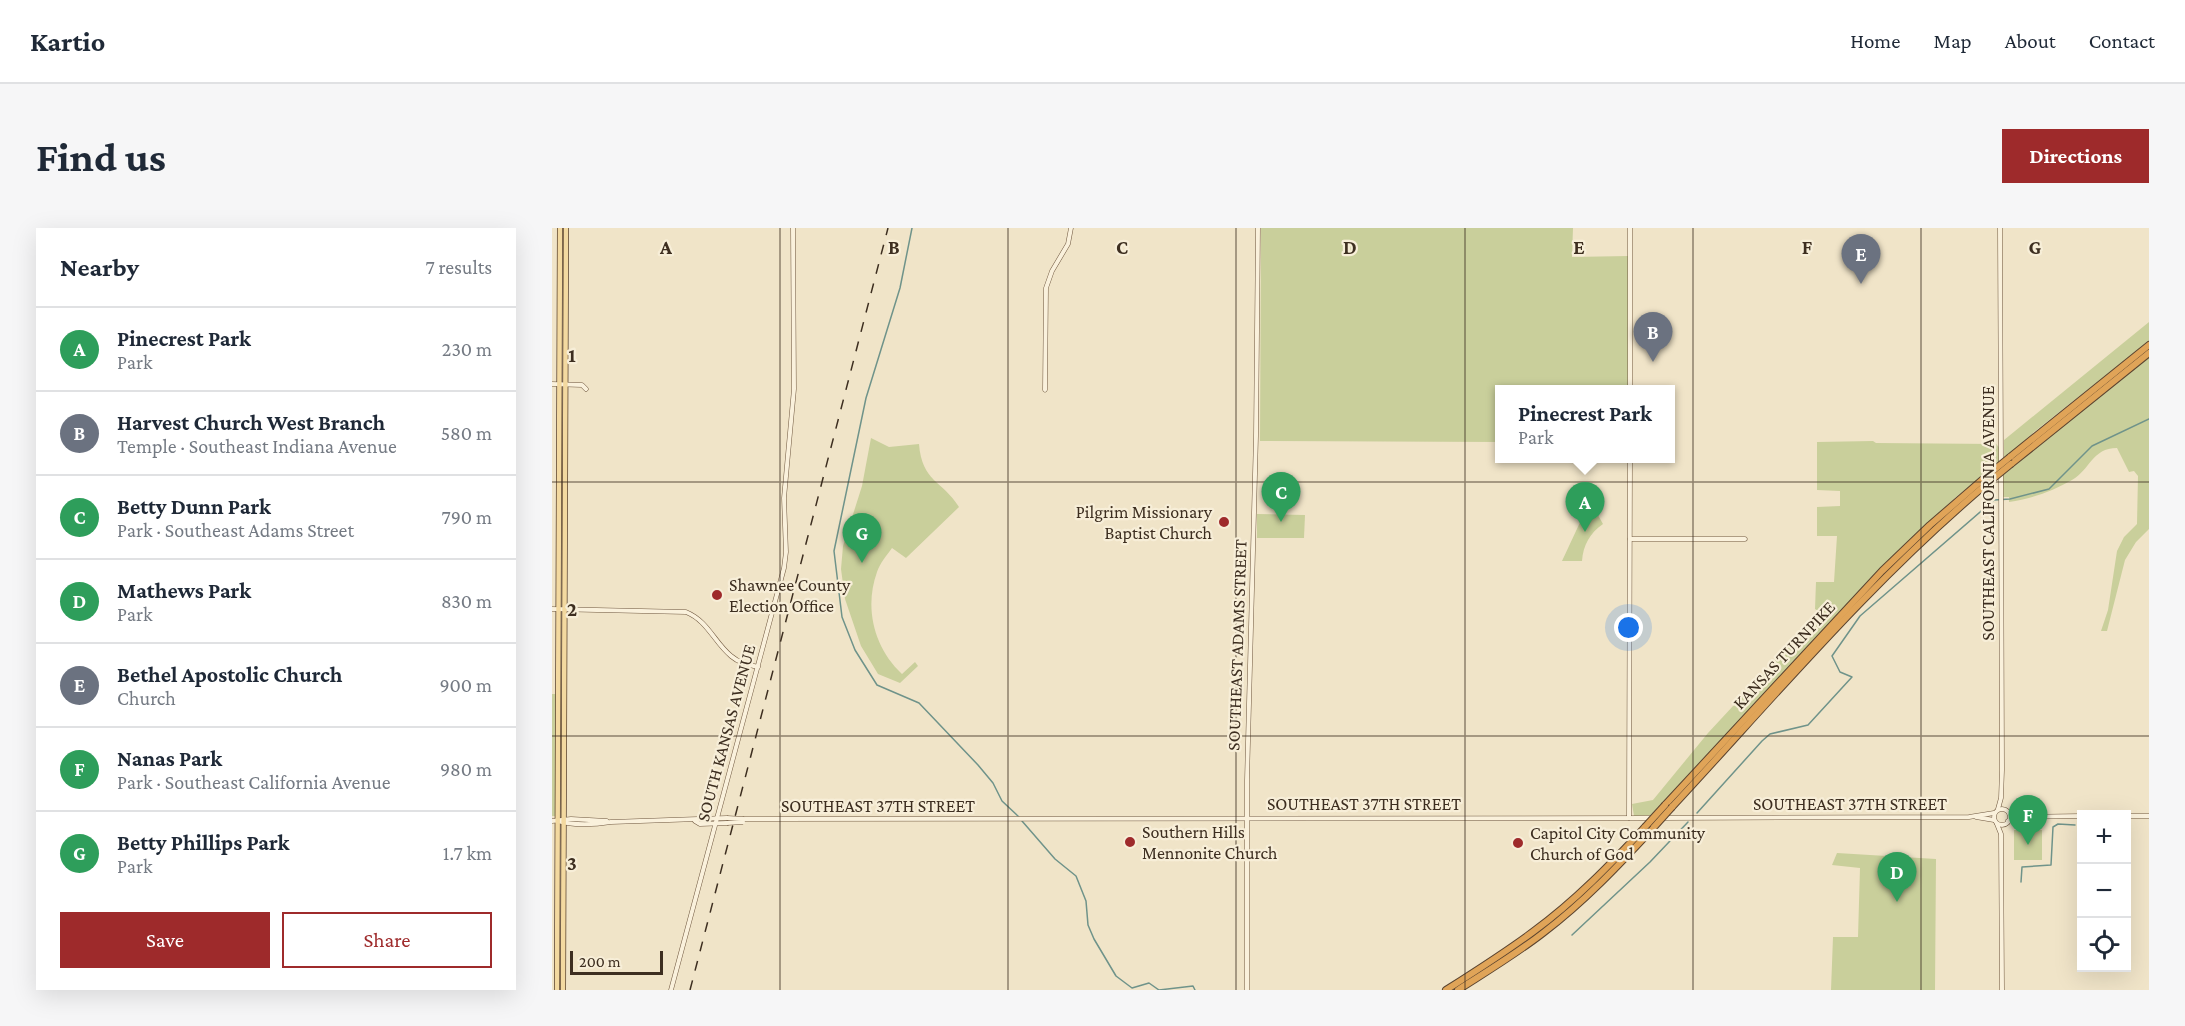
<!DOCTYPE html>
<html lang="en">
<head>
<meta charset="utf-8">
<style>
	body { margin:0; font-family:"Crimson Pro",serif; background:#f6f6f7; color:#1f2937 }
	.controls { position:absolute; right:18px; bottom:18px; display:grid; overflow:hidden; border-radius:0px; box-shadow:0 6px 24px #0002 }
	.controls button { width:54px; height:54px; display:grid; place-items:center; padding:0; border:0; border-bottom:2px solid #e0e1e3; background:#fff; color:#1f2937; font:30px sans-serif }
	.scale { position:absolute; left:18px; bottom:15px; width:93px; box-sizing:border-box; padding-left:6px; border:3px solid #3d2e20; border-top:0; font-size:16px; line-height:21px; white-space:nowrap; color:#3d2e20; -webkit-text-stroke:4px #f7eed8; paint-order:stroke }
	.you { position:absolute; left:1077px; top:400px; width:21px; height:21px; margin:-15px; border:4px solid #fff; border-radius:50%; background:#1a73e8; box-shadow:0 0 0 9px #1a73e833 }
	.badge { display:grid; place-items:center; width:39px; height:39px; border-radius:50%; background:#9e2a2b; color:#fff; font-size:20px; font-weight:700 }
	.pin { position:absolute; translate:-50% -50px; filter:drop-shadow(0 2px 3px #0008) }
	.pin::after { content:''; position:absolute; top:32px; width:21px; height:18px; background:inherit; clip-path:polygon(0 0,100% 0,50% 100%) }
	.popup { position:absolute; left:943px; top:157px; width:180px; height:78px; box-sizing:border-box; display:grid; place-content:center; border-radius:0px; background:#fff; filter:drop-shadow(0 2px 4px #0005); font-size:20px; white-space:nowrap; color:#747a83 }
	.popup b { font-size:22px; color:#1f2937 }
	.popup::after { content:''; position:absolute; left:50%; top:100%; margin-left:-12px; border:12px solid transparent; border-top-color:#fff }
	.list { margin:0; padding:0; list-style:none }
	h2 { display:flex; justify-content:space-between; align-items:center; height:78px; margin:0; padding:0 24px; font-size:26px }
	h2 small { font-size:20px; font-weight:400; color:#747a83 }
	.list li { display:grid; grid-template-columns:39px 1fr auto; gap:18px; align-items:center; box-sizing:border-box; height:84px; padding:0 24px; border-top:2px solid #e0e1e3 }
	.list b { display:block; font-size:22px; white-space:nowrap }
	.list p { margin:0; font-size:20px; white-space:nowrap; color:#747a83 }
	.list em { font-size:20px; font-style:normal; color:#747a83 }
	.actions { display:flex; gap:12px; padding:18px 24px }
	.actions a { flex:1; padding:14px 0; border:2px solid #9e2a2b; border-radius:0px; text-align:center; font-size:21px; color:#9e2a2b }
	.actions .main { background:#9e2a2b; color:#fff }
	.icon { flex:none; width:33px; height:33px; fill:none; stroke:currentColor; stroke-width:2; stroke-linecap:round; stroke-linejoin:round }
	.map { position:relative; flex:none; width:1597px; height:762px; overflow:hidden; border-radius:0px }
	header { display:flex; align-items:center; gap:36px; box-sizing:border-box; height:84px; padding:0 30px; background:#fff; border-bottom:2px solid #e0e1e3 }
	header strong { font-size:28px }
	nav { display:flex; gap:33px; margin-inline-start:auto; font-size:21px }
	.intro { display:flex; align-items:center; justify-content:space-between; box-sizing:border-box; height:144px; padding:0 36px }
	h1 { margin:0; font-size:42px }
	.button { padding:15px 27px; border-radius:0px; background:#9e2a2b; color:#fff; font-size:21px; font-weight:700 }
	main { display:flex; gap:36px; padding:0 36px }
	aside { flex:1; background:#fff; border-radius:0px; box-shadow:0 6px 24px #0002 }
	.map>svg:first-child { display:block }
	.green { fill:#c9cf9b }
	.lines { fill:none; stroke-linecap:round; stroke-linejoin:round }
	.stream { stroke:#6f938a; stroke-width:1.5 }
	.secondary-casing { stroke:#6f573f; stroke-width:5 }
	.primary-casing { stroke:#5b4430; stroke-width:6 }
	.highway-casing { stroke:#5b4430; stroke-width:8 }
	.secondary { stroke:#faf1dc; stroke-width:4 }
	.primary { stroke:#f3d9a0; stroke-width:4.5 }
	.highway { stroke:#e0a458; stroke-width:6 }
	.rail { stroke:#3d2e20; stroke-width:1.5; stroke-dasharray:10 10; stroke-linecap:butt }
	.secondary-bridge-casing { stroke:#6f573f; stroke-width:5; stroke-linecap:butt }
	.highway-bridge-casing { stroke:#5b4430; stroke-width:8; stroke-linecap:butt }
	.secondary-bridge { stroke:#faf1dc; stroke-width:4 }
	.highway-bridge { stroke:#e0a458; stroke-width:6 }
	.grid { fill:none; stroke:#3d2e20; stroke-width:1.5; stroke-opacity:0.55 }
	.poi-dot { fill:#9e2a2b; stroke:#f7eed8; stroke-width:2 }
	.labels { text-anchor:middle; dominant-baseline:central; stroke-width:4.5; stroke-linejoin:round; paint-order:stroke }
	.poi-label { font-size:18px; fill:#3d2e20; stroke:#f7eed8; text-anchor:start }
	.street-label { font-size:18px; fill:#3d2e20; stroke:#f7eed8 }
	.grid-label { font-size:20px; text-anchor:middle; font-weight:bold; fill:#3d2e20; stroke:#f7eed8; stroke-width:4.5; stroke-linejoin:round; paint-order:stroke }
</style>
</head>
<body>
<header>
<strong>Kartio</strong>
<nav><a>Home</a><a>Map</a><a>About</a><a>Contact</a></nav>
</header>
<div class="intro"><h1>Find us</h1><a class="button">Directions</a></div>
<main>
<aside>
<h2>Nearby<small>7 results</small></h2>
<ul class="list">
<li><span class="badge" style="background:#2e9e5b">A</span><div><b>Pinecrest Park</b><p>Park</p></div><em>230 m</em></li>
<li><span class="badge" style="background:#6b7280">B</span><div><b>Harvest Church West Branch</b><p>Temple · Southeast Indiana Avenue</p></div><em>580 m</em></li>
<li><span class="badge" style="background:#2e9e5b">C</span><div><b>Betty Dunn Park</b><p>Park · Southeast Adams Street</p></div><em>790 m</em></li>
<li><span class="badge" style="background:#2e9e5b">D</span><div><b>Mathews Park</b><p>Park</p></div><em>830 m</em></li>
<li><span class="badge" style="background:#6b7280">E</span><div><b>Bethel Apostolic Church</b><p>Church</p></div><em>900 m</em></li>
<li><span class="badge" style="background:#2e9e5b">F</span><div><b>Nanas Park</b><p>Park · Southeast California Avenue</p></div><em>980 m</em></li>
<li><span class="badge" style="background:#2e9e5b">G</span><div><b>Betty Phillips Park</b><p>Park</p></div><em>1.7 km</em></li>
</ul>
<div class="actions"><a class="main">Save</a><a>Share</a></div>
</aside>
<div class="map">
<svg width="1597" height="762" viewBox="0 0 1597 762">
	<rect width="100%" height="100%" fill="#f0e4c8"/>
	<!-- green -->
	<g class="green">
		<polygon points="709,0 1021,0 1020,29 1076,28 1076,161 948,162 947,214 708,213"/>
		<polygon points="1597,94 1597,113 1482,204 1452,231 1452,212"/>
		<path d="M1597,129V301L1584,314L1573,332L1555,403H1549L1556,382L1565,323L1572,309L1585,296L1586,248L1582,243L1577,244L1565,220C1540,220 1538,242 1520,252C1501,263 1479,271 1457,274V269H1451V247Z"/>
		<path d="M319,210L337,219L367,216C370,254 390,252 407,279L354,330L340,320C335,327 328,335 325,344C312,380 322,420 350,446L363,434L366,438L348,455L326,446L309,418L293,371L289,341L291,318L310,258Z"/>
		<polygon points="1321,213 1324,215 1444,216 1447,219 1447,235 1404,269 1326,343 1101,587 1082,588 1080,576 1101,572 1156,505 1268,384 1263,381 1264,354 1282,354 1285,308 1265,308 1265,279 1288,278 1288,263 1265,262 1265,214"/>
		<path d="M1038,273L1051,296C1038,305 1031,317 1030,333H1010Z"/>
		<polygon points="705,286 753,287 752,310 705,310"/>
		<rect x="0" y="466" width="6" height="122"/>
		<rect x="1462" y="602" width="28" height="30"/>
		<polygon points="1285,625 1384,631 1383,762 1279,762 1281,709 1306,709 1308,640 1280,637"/>
	</g>
	<g class="lines">
		<!-- stream -->
		<g class="stream">
			<polyline points="360,0 348,60 314,170 282,323 290,389 303,422 325,457 367,475 426,537 441,555 450,573 467,589"/>
			<polyline points="1145,585 1210,513 1218,506 1256,497 1300,449 1288,444 1280,428 1308,388 1442,272 1458,271 1497,261 1540,218 1597,191"/>
			<polyline points="470,593 503,631 524,648 534,673 536,697 542,711 564,748 580,760 597,755 607,762 641,758 643,762"/>
			<polyline points="1469,654 1470,639 1499,637 1501,599 1506,596 1523,597"/>
			<polyline points="1020,707 1098,634 1136,594"/>
		</g>
		<!-- secondary casing -->
		<g class="secondary-casing">
			<g id="secondary">
				<polyline points="1078,0 1078,162"/>
				<polyline points="1448,0 1449,236"/>
				<polyline points="0,156 30,157 34,161"/>
				<polyline points="493,162 494,60 500,43 516,16 519,0"/>
				<polyline points="1078,311 1193,311"/>
				<path d="M0,381L134,384C156,393 162,414 179,428C187,435 197,437 206,439"/>
				<circle cx="1450" cy="589" r="8"/>
				<polyline points="1446,581 1449,570 1450,542 1449,244"/>
				<polyline points="1457,585 1472,589 1530,588"/>
				<polyline points="1574,588 1597,588"/>
				<polyline points="1424,589 1442,592"/>
				<polyline points="1077,590 1078,230"/>
				<polyline points="1110,590 1417,589 1442,585"/>
				<polyline points="192,591 1100,590"/>
				<polyline points="0,593 19,591 55,593"/>
				<path d="M6,593C24,598 41,597 59,594L175,590"/>
				<polyline points="143,593 148,596 175,595"/>
				<polyline points="1456,593 1472,589"/>
				<polyline points="1445,596 1449,606 1450,762"/>
				<polyline points="119,762 232,340 234,324 232,270 242,161 241,0"/>
				<polyline points="695,762 695,552 704,208 706,0"/>
			</g>
		</g>
		<!-- primary casing -->
		<g class="primary-casing">
			<g id="primary">
				<polyline points="5,762 8,0"/>
				<polyline points="11,762 14,0"/>
			</g>
		</g>
		<!-- highway casing -->
		<g class="highway-casing">
			<g id="highway">
				<polyline points="1458,229 1597,117"/>
				<polyline points="1459,236 1597,125"/>
				<polyline points="1113,577 1330,343 1378,297 1437,246"/>
				<path d="M1120,579C1223,468 1321,351 1437,254"/>
				<path d="M894,762C924,743 954,724 982,703C1023,673 1058,637 1093,599"/>
				<path d="M906,762C934,744 964,726 991,705C1032,674 1067,637 1102,599"/>
			</g>
		</g>
		<!-- secondary -->
		<use href="#secondary" class="secondary"/>
		<!-- primary -->
		<use href="#primary" class="primary"/>
		<!-- highway -->
		<use href="#highway" class="highway"/>
		<!-- rail -->
		<polyline class="rail" points="138,762 336,0"/>
		<!-- secondary-bridge casing -->
		<g class="secondary-bridge-casing">
			<g id="secondary-bridge">
				<polyline points="175,590 192,591"/>
				<polyline points="175,595 191,594"/>
			</g>
		</g>
		<!-- highway-bridge casing -->
		<g class="highway-bridge-casing">
			<g id="highway-bridge">
				<polyline points="1437,246 1458,229"/>
				<polyline points="1437,254 1459,236"/>
				<polyline points="1093,599 1113,577"/>
				<polyline points="1102,599 1120,579"/>
			</g>
		</g>
		<!-- secondary-bridge -->
		<use href="#secondary-bridge" class="secondary-bridge"/>
		<!-- highway-bridge -->
		<use href="#highway-bridge" class="highway-bridge"/>
	</g>
	<!-- grid -->
	<path class="grid" d="M228,0V762M456,0V762M684,0V762M913,0V762M1141,0V762M1369,0V762M0,254H1597M0,508H1597"/>
	<!-- markers -->
	<g class="poi-dot">
		<circle cx="672" cy="294" r="6"/>
		<circle cx="165" cy="367" r="6"/>
		<circle cx="578" cy="614" r="6"/>
		<circle cx="966" cy="615" r="6"/>
	</g>
	<g class="labels">
		<!-- poi labels -->
		<g class="poi-label">
			<text x="660" y="284" text-anchor="end">Pilgrim Missionary<tspan x="660" dy="21">Baptist Church</tspan></text>
			<text x="177" y="357">Shawnee County<tspan x="177" dy="21">Election Office</tspan></text>
			<text x="590" y="604">Southern Hills<tspan x="590" dy="21">Mennonite Church</tspan></text>
			<text x="978" y="605">Capitol City Community<tspan x="978" dy="21">Church of God</tspan></text>
		</g>
		<!-- street labels -->
		<g class="street-label">
			<text transform="translate(1436 285) rotate(-90)">SOUTHEAST CALIFORNIA AVENUE</text>
			<text transform="translate(685 417) rotate(-88)">SOUTHEAST ADAMS STREET</text>
			<text transform="translate(1232 427) rotate(-47)">KANSAS TURNPIKE</text>
			<text transform="translate(174 505) rotate(-75)">SOUTH KANSAS AVENUE</text>
			<text x="812" y="576">SOUTHEAST 37TH STREET</text>
			<text x="1298" y="576">SOUTHEAST 37TH STREET</text>
			<text x="326" y="578">SOUTHEAST 37TH STREET</text>
		</g>
	</g>
	<g class="grid-label">
		<text x="114" y="26">A</text>
		<text x="342" y="26">B</text>
		<text x="570" y="26">C</text>
		<text x="798" y="26">D</text>
		<text x="1027" y="26">E</text>
		<text x="1255" y="26">F</text>
		<text x="1483" y="26">G</text>
		<text x="20" y="134">1</text>
		<text x="20" y="388">2</text>
		<text x="20" y="642">3</text>
	</g>
</svg>
<div class="controls">
<button>+</button>
<button>−</button>
<button><svg class="icon" aria-label="locate" viewBox="0 0 24 24"><circle cx="12" cy="12" r="6"/><path d="M12 2v4M12 18v4M2 12h4M18 12h4"/></svg></button>
</div>
<div class="scale">200 m</div>
<div class="you"></div>
<div class="pin badge" style="left:1033px;top:304px;background:#2e9e5b">A</div>
<div class="popup"><b>Pinecrest Park</b>Park</div>
<div class="pin badge" style="left:1101px;top:134px;background:#6b7280">B</div>
<div class="pin badge" style="left:729px;top:294px;background:#2e9e5b">C</div>
<div class="pin badge" style="left:1345px;top:674px;background:#2e9e5b">D</div>
<div class="pin badge" style="left:1309px;top:56px;background:#6b7280">E</div>
<div class="pin badge" style="left:1476px;top:617px;background:#2e9e5b">F</div>
<div class="pin badge" style="left:310px;top:335px;background:#2e9e5b">G</div>
</div>
</main>
</body>
</html>
